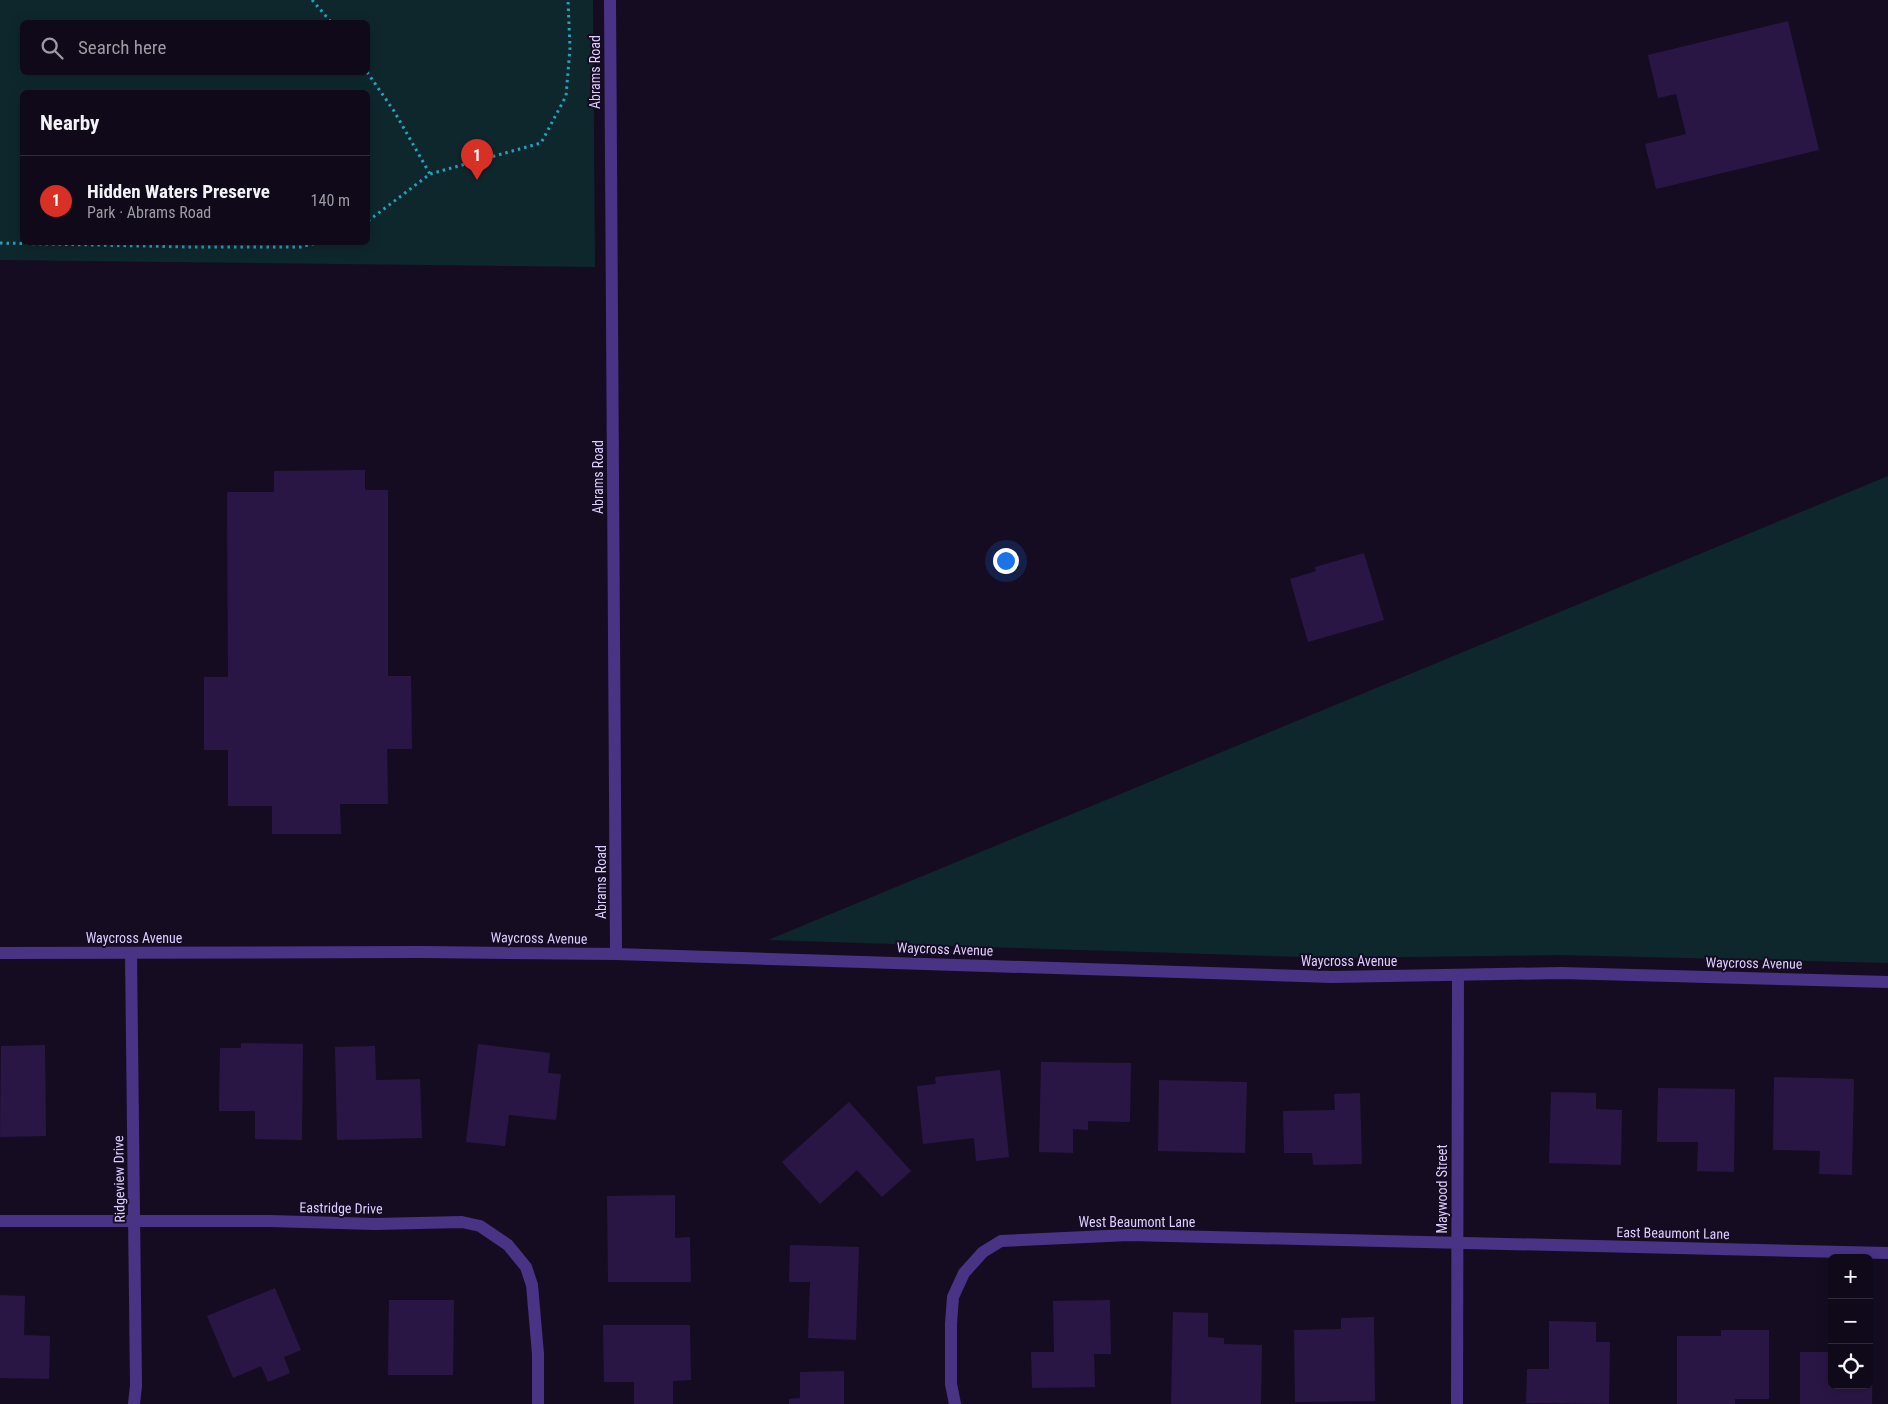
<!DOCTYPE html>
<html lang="en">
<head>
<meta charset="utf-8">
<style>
	body { margin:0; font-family:"Roboto Condensed",sans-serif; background:#191223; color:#f1f3f6 }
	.controls { position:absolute; right:15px; bottom:15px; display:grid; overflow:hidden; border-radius:8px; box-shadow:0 2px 12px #0003 }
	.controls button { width:45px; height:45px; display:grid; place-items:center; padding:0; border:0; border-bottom:1px solid #302a39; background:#10091a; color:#f1f3f6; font:25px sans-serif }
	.you { position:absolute; left:1005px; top:560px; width:18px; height:18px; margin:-12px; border:4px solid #fff; border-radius:50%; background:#1a73e8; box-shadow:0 0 0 8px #1a73e833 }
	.badge { display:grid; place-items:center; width:32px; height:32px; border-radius:50%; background:#d93025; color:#fff; font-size:16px; font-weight:700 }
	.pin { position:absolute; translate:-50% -41px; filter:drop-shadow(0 1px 2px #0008) }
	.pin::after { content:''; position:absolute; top:26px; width:18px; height:15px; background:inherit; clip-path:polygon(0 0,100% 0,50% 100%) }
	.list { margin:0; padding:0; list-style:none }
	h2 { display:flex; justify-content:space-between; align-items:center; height:65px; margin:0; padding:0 20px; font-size:21px }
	h2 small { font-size:16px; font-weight:400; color:#9c9aa2 }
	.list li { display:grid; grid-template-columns:32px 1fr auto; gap:15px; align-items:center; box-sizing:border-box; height:90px; padding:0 20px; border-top:1px solid #302a39 }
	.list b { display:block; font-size:19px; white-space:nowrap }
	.list p { margin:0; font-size:16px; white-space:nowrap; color:#9c9aa2 }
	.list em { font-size:16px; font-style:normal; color:#9c9aa2 }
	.icon { flex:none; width:28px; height:28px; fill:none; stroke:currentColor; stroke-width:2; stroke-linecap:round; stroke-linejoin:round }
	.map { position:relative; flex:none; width:1888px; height:1404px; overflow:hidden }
	.search { position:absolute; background:#10091a; box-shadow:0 2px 12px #0003; left:20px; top:20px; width:350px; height:55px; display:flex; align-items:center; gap:12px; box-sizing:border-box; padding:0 18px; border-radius:8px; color:#9c9aa2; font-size:19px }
	.panel { position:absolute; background:#10091a; box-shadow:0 2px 12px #0003; left:20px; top:90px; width:350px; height:155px; border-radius:8px }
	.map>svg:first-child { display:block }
	.green { fill:#0e272d; fill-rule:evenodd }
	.building { fill:#2a1645 }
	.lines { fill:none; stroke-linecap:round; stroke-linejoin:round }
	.path { stroke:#24a2bc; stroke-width:3; stroke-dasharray:2.5 4; stroke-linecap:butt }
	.minor { stroke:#493385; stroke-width:12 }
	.labels { text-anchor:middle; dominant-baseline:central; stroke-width:4; stroke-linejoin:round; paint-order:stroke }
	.street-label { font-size:14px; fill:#decdff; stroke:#150c22 }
</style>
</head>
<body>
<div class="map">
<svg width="1888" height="1404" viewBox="0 0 1888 1404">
	<rect width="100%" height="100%" fill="#150c22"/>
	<!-- green -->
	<g class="green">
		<path d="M0,0H593L595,267L0,260ZM22,22H368V72H22ZM22,92H368V242H22Z"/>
		<polygon points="1888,476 1888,963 1561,955 1332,958 768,940"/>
	</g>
	<!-- building -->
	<g class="building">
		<polygon points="1788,21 1819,150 1656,189 1645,144 1686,134 1676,94 1658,98 1648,55"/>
		<polygon points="365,470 365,490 388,490 388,676 411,676 412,749 387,749 388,804 340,804 341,834 272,834 272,806 228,806 228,750 204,750 204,677 228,677 227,492 274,492 274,471"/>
		<polygon points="1364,553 1384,620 1308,642 1290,579 1316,571 1315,567"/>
		<polygon points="241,1043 303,1044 302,1140 255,1139 255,1111 219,1111 220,1048 241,1048"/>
		<polygon points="478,1044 550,1053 548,1073 561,1074 556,1120 509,1115 505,1146 466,1142"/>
		<polygon points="45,1045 46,1136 0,1137 1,1046"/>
		<polygon points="375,1046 376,1080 420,1079 422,1138 337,1140 335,1047"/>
		<polygon points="1041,1062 1131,1063 1130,1122 1088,1121 1088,1130 1073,1129 1073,1153 1039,1152"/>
		<polygon points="1000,1070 1009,1157 976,1161 974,1138 923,1144 917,1086 936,1084 935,1077"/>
		<polygon points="1774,1077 1854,1079 1852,1175 1819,1174 1820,1151 1773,1150"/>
		<polygon points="1159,1080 1247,1082 1245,1153 1158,1151"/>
		<polygon points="1658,1088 1735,1089 1734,1172 1697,1171 1698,1142 1657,1142"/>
		<polygon points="1551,1092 1596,1093 1596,1109 1622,1110 1621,1165 1549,1163"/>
		<polygon points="1360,1093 1362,1164 1313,1165 1312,1153 1284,1153 1283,1111 1335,1110 1334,1094"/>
		<polygon points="849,1102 911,1171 882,1197 857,1170 820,1204 782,1162"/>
		<polygon points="675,1195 675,1238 690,1237 691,1282 608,1282 607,1196"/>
		<polygon points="790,1245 859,1247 856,1340 808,1338 810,1282 789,1282"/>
		<polygon points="275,1288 301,1350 284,1357 290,1373 268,1382 261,1366 233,1378 207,1316"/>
		<polygon points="0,1295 25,1296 24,1335 50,1336 49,1379 0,1378"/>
		<polygon points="389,1300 454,1300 453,1375 388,1375"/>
		<polygon points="1110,1300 1111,1354 1094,1354 1095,1387 1032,1388 1031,1352 1054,1352 1053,1301"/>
		<polygon points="1173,1312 1208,1313 1208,1337 1224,1338 1224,1344 1262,1345 1261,1404 1171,1404"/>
		<polygon points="1374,1317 1375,1401 1295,1402 1294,1330 1341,1329 1341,1318"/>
		<polygon points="1549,1321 1596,1322 1596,1342 1610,1342 1609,1404 1526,1403 1527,1369 1549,1369"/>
		<polygon points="603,1325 690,1325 691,1380 673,1381 673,1404 634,1404 634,1382 604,1382"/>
		<polygon points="1721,1330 1769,1330 1769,1399 1735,1399 1735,1404 1677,1404 1677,1336 1721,1336"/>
		<polygon points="1800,1352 1832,1352 1832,1385 1869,1385 1869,1353 1873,1353 1872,1404 1800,1404"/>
		<polygon points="844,1371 844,1404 789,1404 789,1399 800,1398 800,1372"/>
	</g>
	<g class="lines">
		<!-- path -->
		<g class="path">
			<polyline points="312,0 331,22"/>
			<polyline points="367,72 394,111 430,174"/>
			<polyline points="368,221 430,174 541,143 566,96 570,48 568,0"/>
			<polyline points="0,243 189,247 301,247 320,242"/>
		</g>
		<!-- minor -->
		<g class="minor">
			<polyline points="610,0 616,954"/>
			<polyline points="0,953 422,952 616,954 1332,977 1561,973 1888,982"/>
			<polyline points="131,953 136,1386 134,1404"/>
			<polyline points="0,1221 270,1221 375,1224 462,1222 480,1226 508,1245 526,1267 532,1285 538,1354 538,1404"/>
			<polyline points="955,1404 951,1384 951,1324 953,1297 964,1273 983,1252 1001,1241 1129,1235 1888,1253"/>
			<polyline points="1457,1404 1458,975"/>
		</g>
	</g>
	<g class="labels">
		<!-- street labels -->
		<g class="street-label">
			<text transform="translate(595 72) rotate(-90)">Abrams Road</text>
			<text transform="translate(598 477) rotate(-90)">Abrams Road</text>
			<text transform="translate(601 882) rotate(-90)">Abrams Road</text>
			<text x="134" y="938">Waycross Avenue</text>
			<text transform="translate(539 938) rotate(1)">Waycross Avenue</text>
			<text transform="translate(945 949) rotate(2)">Waycross Avenue</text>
			<text x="1349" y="961">Waycross Avenue</text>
			<text transform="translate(1754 963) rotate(1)">Waycross Avenue</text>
			<text transform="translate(119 1179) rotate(-91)">Ridgeview Drive</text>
			<text transform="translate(1442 1189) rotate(-90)">Maywood Street</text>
			<text transform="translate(341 1208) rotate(1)">Eastridge Drive</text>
			<text x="1137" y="1222">West Beaumont Lane</text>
			<text transform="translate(1673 1233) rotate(1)">East Beaumont Lane</text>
		</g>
	</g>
</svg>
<div class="controls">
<button>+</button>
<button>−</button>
<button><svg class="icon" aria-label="locate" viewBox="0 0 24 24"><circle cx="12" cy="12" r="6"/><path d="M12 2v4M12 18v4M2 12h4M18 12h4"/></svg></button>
</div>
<div class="you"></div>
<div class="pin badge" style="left:477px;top:180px">1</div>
<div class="search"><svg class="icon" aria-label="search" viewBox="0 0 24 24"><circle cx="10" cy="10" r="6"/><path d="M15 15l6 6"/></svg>Search here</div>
<section class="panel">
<h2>Nearby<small></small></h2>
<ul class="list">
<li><span class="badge">1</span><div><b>Hidden Waters Preserve</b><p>Park · Abrams Road</p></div><em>140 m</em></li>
</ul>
</section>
</div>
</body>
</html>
